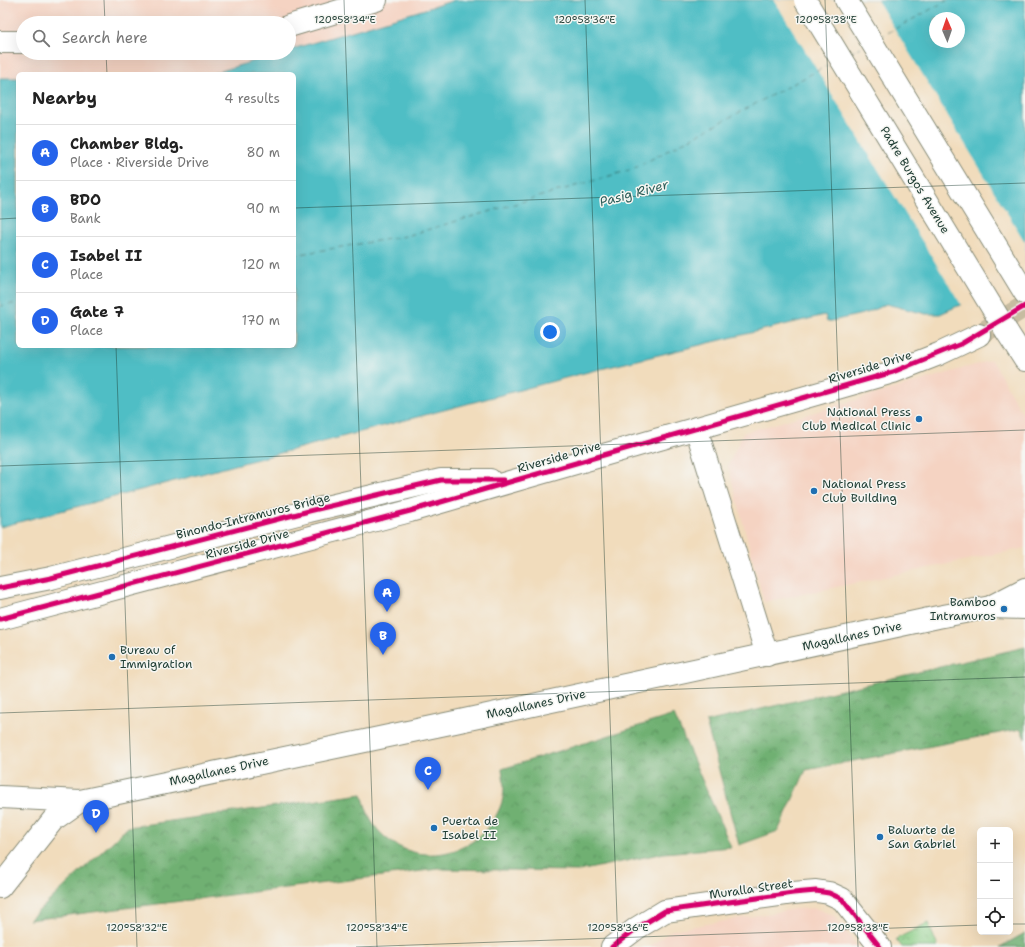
<!DOCTYPE html>
<html lang="en">
<head>
<meta charset="utf-8">
<style>
	body { margin:0; font-family:"Shantell Sans",sans-serif; background:#f6f6f6; color:#222 }
	.controls { position:absolute; right:12px; bottom:12px; display:grid; overflow:hidden; border-radius:6px; box-shadow:0 4px 16px #0002 }
	.controls button { width:36px; height:36px; display:grid; place-items:center; padding:0; border:0; border-bottom:1px solid #e0e0e0; background:#fff; color:#222; font:20px sans-serif }
	.compass { position:absolute; left:929px; top:12px; width:36px; height:36px; border-radius:50%; background:#fff; box-shadow:0 4px 16px #0002; rotate:358deg }
	.you { position:absolute; left:550px; top:332px; width:14px; height:14px; margin:-10px; border:3px solid #fff; border-radius:50%; background:#1a73e8; box-shadow:0 0 0 6px #1a73e833 }
	.badge { display:grid; place-items:center; width:26px; height:26px; border-radius:50%; background:#2563eb; color:#fff; font-size:13px; font-weight:700 }
	.pin { position:absolute; translate:-50% -33px; filter:drop-shadow(0 1px 2px #0008) }
	.pin::after { content:''; position:absolute; top:21px; width:14px; height:12px; background:inherit; clip-path:polygon(0 0,100% 0,50% 100%) }
	.list { margin:0; padding:0; list-style:none }
	h2 { display:flex; justify-content:space-between; align-items:center; height:52px; margin:0; padding:0 16px; font-size:17px }
	h2 small { font-size:13px; font-weight:400; color:#767676 }
	.list li { display:grid; grid-template-columns:26px 1fr auto; gap:12px; align-items:center; box-sizing:border-box; height:56px; padding:0 16px; border-top:1px solid #e0e0e0 }
	.list b { display:block; font-size:15px; white-space:nowrap }
	.list p { margin:0; font-size:13px; white-space:nowrap; color:#767676 }
	.list em { font-size:13px; font-style:normal; color:#767676 }
	.icon { flex:none; width:22px; height:22px; fill:none; stroke:currentColor; stroke-width:2; stroke-linecap:round; stroke-linejoin:round }
	.map { position:relative; flex:none; width:1025px; height:947px; overflow:hidden }
	.search { position:absolute; background:#fff; box-shadow:0 4px 16px #0002; left:16px; top:16px; width:280px; height:44px; display:flex; align-items:center; gap:10px; box-sizing:border-box; padding:0 14px; border-radius:22px; color:#767676; font-size:15px }
	.panel { position:absolute; background:#fff; box-shadow:0 4px 16px #0002; left:16px; top:72px; width:280px; height:276px; border-radius:6px }
	.map>svg:first-child { display:block }
	.built { fill:#f5d3c2 }
	.forest { fill:url(#forest-crowns); stroke:#477653 }
	.park { fill:url(#park-crowns); stroke:#54855c }
	.water { fill:#50bec5; stroke:#387e7c; fill-rule:evenodd }
	.pier { fill:#f1dcbc }
	.lines { fill:none; stroke-linecap:round; stroke-linejoin:round }
	.ferry { stroke:#2b5d58; stroke-width:1; stroke-dasharray:5 4; stroke-linecap:butt }
	.minor-tunnel { stroke:#c7bca1; stroke-width:22; stroke-dasharray:22 11; stroke-linecap:butt }
	.minor-casing { stroke:#888c78; stroke-width:24 }
	.major-casing { stroke:#888c78; stroke-width:24 }
	.minor { stroke:#fff; stroke-width:22 }
	.major { stroke:#fff; stroke-width:22 }
	.major-bridge-casing { stroke:#888c78; stroke-width:24; stroke-linecap:butt }
	.major-bridge { stroke:#fff; stroke-width:22 }
	.cycleway-casing { stroke:#f6f6f2; stroke-width:8 }
	.cycleway { stroke:#d6006c; stroke-width:5 }
	.ticks { fill:none; stroke:#1f3d34; stroke-width:1; stroke-opacity:0.45 }
	.poi-dot { fill:#1f6fb2; stroke:#f6f6f2; stroke-width:1.5 }
	.labels { text-anchor:middle; dominant-baseline:central; stroke-width:3; stroke-linejoin:round; paint-order:stroke }
	.street-label { font-size:12px; fill:#1f3d34; stroke:#f6f6f2 }
	.poi-label { font-size:12px; fill:#1f3d34; stroke:#f6f6f2; text-anchor:start }
	.water-label { font-size:13px; font-style:italic; fill:#2b5d58; stroke:#f6f6f2 }
	.ticks-label { font-size:10px; text-anchor:middle; fill:#1f3d34; stroke:#f6f6f2; stroke-width:3; stroke-linejoin:round; paint-order:stroke }
</style>
</head>
<body>
<div class="map">
<svg width="1025" height="947" viewBox="0 0 1025 947">
	<defs>
		<pattern id="forest-crowns" width="20" height="18" patternUnits="userSpaceOnUse"><rect width="20" height="18" fill="#6fb072"/><path d="M2 6a3 3 0 1 1 6 0M12 15a3 3 0 1 1 6 0" fill="none" stroke="#5b905e"/></pattern>
		<pattern id="park-crowns" width="20" height="18" patternUnits="userSpaceOnUse"><rect width="20" height="18" fill="#8acd85"/><path d="M2 6a3 3 0 1 1 6 0M12 15a3 3 0 1 1 6 0" fill="none" stroke="#70a86e"/></pattern>
	</defs>
	<rect width="100%" height="100%" fill="#f6f6f2"/>
	<filter id="ink" filterUnits="userSpaceOnUse"><feTurbulence type="fractalNoise" baseFrequency=".025" numOctaves="2"/><feDisplacementMap in="SourceGraphic" scale="8" xChannelSelector="R" yChannelSelector="G"/><feConvolveMatrix kernelMatrix="1 2 1 2 8 2 1 2 1" color-interpolation-filters="sRGB"/></filter>
	<filter id="wash" filterUnits="userSpaceOnUse"><feTurbulence type="fractalNoise" baseFrequency=".012" numOctaves="4" result="noise"/><feDisplacementMap in="SourceGraphic" scale="16" xChannelSelector="R" yChannelSelector="G"/><feGaussianBlur stdDeviation="0.9" result="paint"/><feColorMatrix in="noise" values="0 0 0 0 0 0 0 0 0 0 0 0 0 0 0 0 0 1.4 0 .05"/><feComposite in="paint" operator="in"/></filter>
	<g filter="url(#wash)">
		<rect width="100%" height="100%" fill="#f1dcbc"/>
		<!-- built -->
		<g class="built">
			<polygon points="0,0 455,0 289,50 289,23 23,23 23,53 280,53 211,74 18,74 18,78 0,78"/>
			<polygon points="992,360 1025,418 1025,548 764,602 728,466 743,433"/>
			<polygon points="815,908 833,915 858,947 649,947 672,930 794,909"/>
		</g>
		<!-- forest -->
		<g class="forest">
			<polygon points="1025,647 1025,739 1021,729 806,770 778,831 739,845 706,722"/>
			<path d="M674,715L731,847L664,853L579,871L438,869L29,920L128,827L362,794C365,805 368,816 374,825C410,874 484,858 502,802C505,791 504,780 502,769Z"/>
			<polygon points="1025,933 1025,947 1000,947"/>
		</g>
		<!-- park -->
		<polygon class="park" points="928,923 938,947 902,947 896,939"/>
		<!-- water -->
		<path class="water" d="M455,0H1025V265L960,305L940,314H926L886,304L867,313L827,322L825,315L588,372L0,527V78H18V346H294V74H211L280,53H289V50ZM935,18H959V42H935Z"/>
		<!-- pier -->
		<polygon class="pier" points="774,0 877,0 1025,242 1025,268 962,306"/>
		<g class="lines">
			<!-- ferry -->
			<g class="ferry">
				<polyline points="880,37 948,0"/>
				<polyline points="850,53 861,47"/>
				<polyline points="294,255 406,236 633,169 832,63"/>
				<polyline points="0,306 18,303"/>
			</g>
		</g>
	</g>
	<g filter="url(#ink)">
		<g class="lines">
			<!-- minor-tunnel -->
			<polyline class="minor-tunnel" points="979,335 1025,306"/>
			<!-- minor casing -->
			<g class="minor-casing">
				<g id="minor">
					<polyline points="289,26 376,0"/>
					<polyline points="0,42 23,42"/>
					<polyline points="696,428 767,655"/>
					<polyline points="0,588 51,578 309,511 441,480 490,480"/>
					<polyline points="994,605 1025,589"/>
					<polyline points="0,619 410,511 513,481 893,372 939,354 979,335"/>
					<polyline points="0,797 80,801 455,722 938,617 991,607 1025,608"/>
					<polyline points="0,887 53,820 80,801"/>
					<polyline points="612,947 637,928 665,911 793,893 816,891 829,893 842,899 880,947"/>
				</g>
			</g>
			<!-- major casing -->
			<g class="major-casing">
				<g id="major">
					<polyline points="846,0 1025,293"/>
					<polyline points="1007,332 1025,360"/>
				</g>
			</g>
			<!-- minor -->
			<use href="#minor" class="minor"/>
			<!-- major -->
			<use href="#major" class="major"/>
			<!-- major-bridge casing -->
			<g class="major-bridge-casing">
				<polyline id="major-bridge" points="805,0 1007,332"/>
			</g>
			<!-- major-bridge -->
			<use href="#major-bridge" class="major-bridge"/>
			<!-- cycleway casing -->
			<g class="cycleway-casing">
				<g id="cycleway">
					<polyline points="0,588 51,578 309,511 441,480 503,480"/>
					<polyline points="0,619 410,511 513,481 893,372 961,344 1025,306"/>
					<polyline points="612,947 637,928 665,911 793,893 816,891 829,893 842,899 880,947"/>
				</g>
			</g>
			<!-- cycleway -->
			<use href="#cycleway" class="cycleway"/>
		</g>
	</g>
	<!-- ticks -->
	<path class="ticks" d="M104,0L105,23M344,0L377,947M585,0L618,947M825,0L858,947M106,53L107,74M294,208L1025,183M0,219L18,218M116,346L137,947M0,466L1025,430M0,713L1025,677M1010,924H1025M356,947L980,925"/>
	<!-- markers -->
	<g class="poi-dot">
		<circle cx="919" cy="419" r="4"/>
		<circle cx="814" cy="491" r="4"/>
		<circle cx="1004" cy="609" r="4"/>
		<circle cx="112" cy="657" r="4"/>
		<circle cx="434" cy="828" r="4"/>
		<circle cx="880" cy="837" r="4"/>
	</g>
	<g class="labels">
		<!-- street labels -->
		<g class="street-label">
			<text transform="translate(915 180) rotate(59)">Padre Burgos Avenue</text>
			<text transform="translate(870 367) rotate(-17)">Riverside Drive</text>
			<text transform="translate(559 457) rotate(-16)">Riverside Drive</text>
			<text transform="translate(253 516) rotate(-14)">Binondo-Intramuros Bridge</text>
			<text transform="translate(247 544) rotate(-15)">Riverside Drive</text>
			<text transform="translate(852 636) rotate(-12)">Magallanes Drive</text>
			<text transform="translate(536 704) rotate(-12)">Magallanes Drive</text>
			<text transform="translate(219 771) rotate(-12)">Magallanes Drive</text>
			<text transform="translate(751 889) rotate(-8)">Muralla Street</text>
		</g>
		<!-- poi labels -->
		<g class="poi-label">
			<text x="911" y="412" text-anchor="end">National Press<tspan x="911" dy="14">Club Medical Clinic</tspan></text>
			<text x="822" y="484">National Press<tspan x="822" dy="14">Club Building</tspan></text>
			<text x="996" y="602" text-anchor="end">Bamboo<tspan x="996" dy="14">Intramuros</tspan></text>
			<text x="120" y="650">Bureau of<tspan x="120" dy="14">Immigration</tspan></text>
			<text x="442" y="821">Puerta de<tspan x="442" dy="14">Isabel II</tspan></text>
			<text x="888" y="830">Baluarte de<tspan x="888" dy="14">San Gabriel</tspan></text>
		</g>
		<!-- water labels -->
		<g class="water-label">
			<text transform="translate(634 193) rotate(-15)">Pasig River</text>
		</g>
	</g>
	<g class="ticks-label">
		<text x="345" y="23">120°58'34"E</text>
		<text x="585" y="23">120°58'36"E</text>
		<text x="826" y="23">120°58'38"E</text>
		<text x="137" y="931">120°58'32"E</text>
		<text x="377" y="931">120°58'34"E</text>
		<text x="618" y="931">120°58'36"E</text>
		<text x="858" y="931">120°58'38"E</text>
	</g>
</svg>
<div class="controls">
<button>+</button>
<button>−</button>
<button><svg class="icon" aria-label="locate" viewBox="0 0 24 24"><circle cx="12" cy="12" r="6"/><path d="M12 2v4M12 18v4M2 12h4M18 12h4"/></svg></button>
</div>
<svg class="compass" viewBox="-18 -18 36 36"><path d="M0-13l5 13h-10z" fill="#e53935"/><path d="M0 13l5-13h-10z" fill="#767676"/></svg>
<div class="you"></div>
<div class="pin badge" style="left:387px;top:612px">A</div>
<div class="pin badge" style="left:383px;top:655px">B</div>
<div class="pin badge" style="left:428px;top:790px">C</div>
<div class="pin badge" style="left:96px;top:833px">D</div>
<div class="search"><svg class="icon" aria-label="search" viewBox="0 0 24 24"><circle cx="10" cy="10" r="6"/><path d="M15 15l6 6"/></svg>Search here</div>
<section class="panel">
<h2>Nearby<small>4 results</small></h2>
<ul class="list">
<li><span class="badge">A</span><div><b>Chamber Bldg.</b><p>Place · Riverside Drive</p></div><em>80 m</em></li>
<li><span class="badge">B</span><div><b>BDO</b><p>Bank</p></div><em>90 m</em></li>
<li><span class="badge">C</span><div><b>Isabel II</b><p>Place</p></div><em>120 m</em></li>
<li><span class="badge">D</span><div><b>Gate 7</b><p>Place</p></div><em>170 m</em></li>
</ul>
</section>
</div>
</body>
</html>
